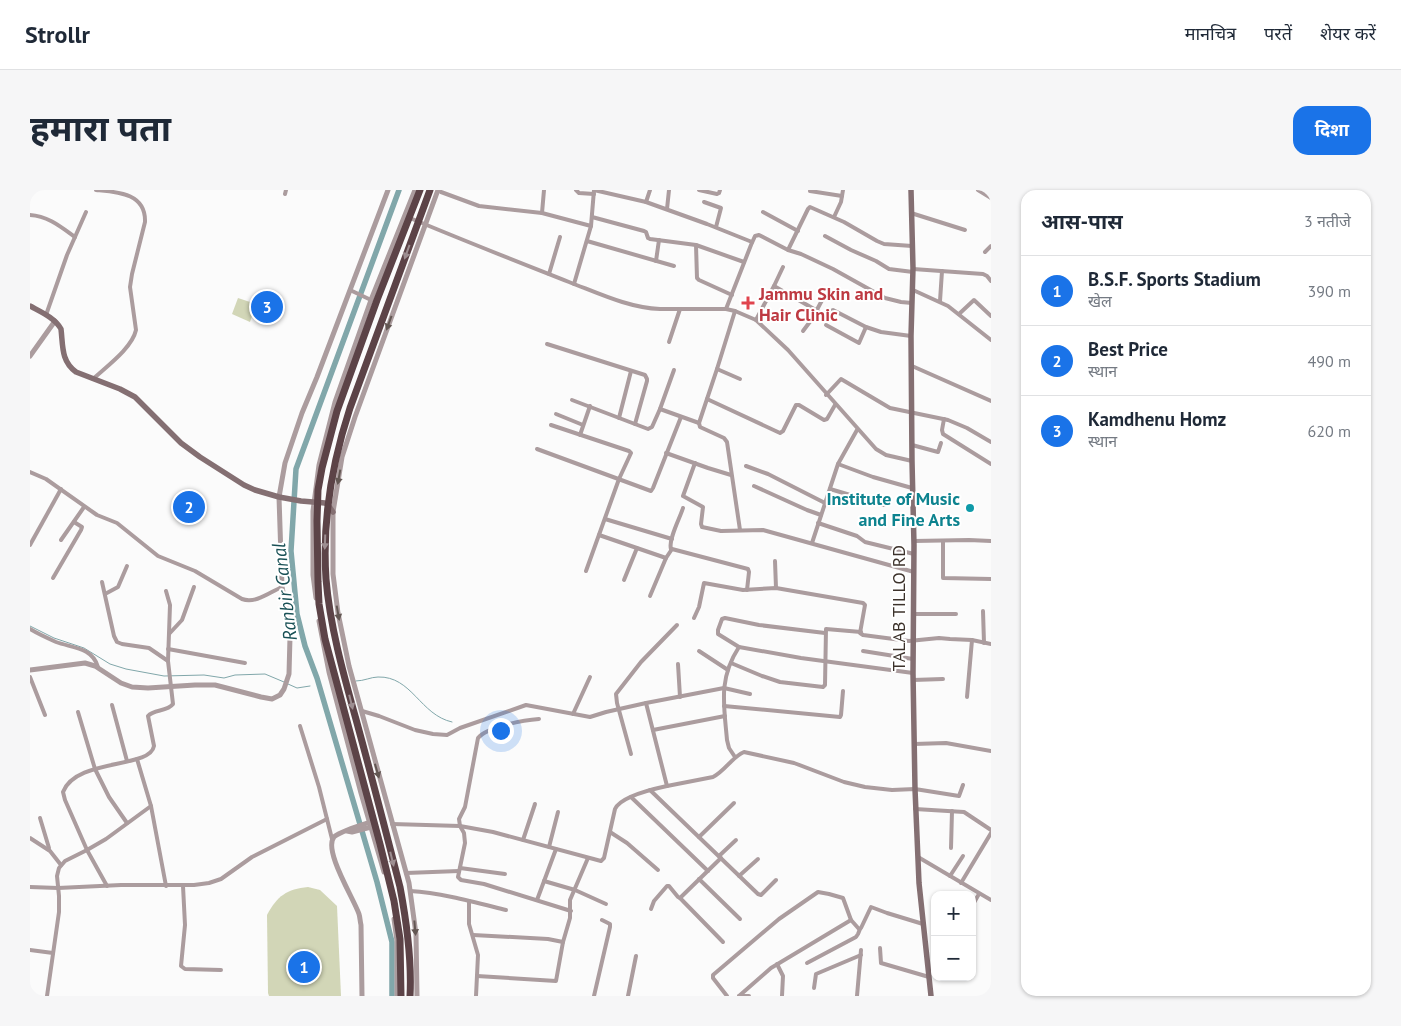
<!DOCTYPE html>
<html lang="hi">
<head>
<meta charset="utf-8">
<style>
	body { margin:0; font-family:"PT Sans","Noto Sans Devanagari",sans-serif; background:#f6f6f7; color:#1f2937 }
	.controls { position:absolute; right:15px; bottom:15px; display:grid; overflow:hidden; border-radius:10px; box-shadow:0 1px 4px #0004 }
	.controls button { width:45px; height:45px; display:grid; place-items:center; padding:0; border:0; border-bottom:1px solid #e0e1e3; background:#fff; color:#1f2937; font:25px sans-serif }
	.you { position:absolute; left:470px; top:540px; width:18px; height:18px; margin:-12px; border:4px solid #fff; border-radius:50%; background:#1a73e8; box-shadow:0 0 0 8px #1a73e833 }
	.badge { display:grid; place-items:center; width:32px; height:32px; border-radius:50%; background:#1a73e8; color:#fff; font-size:16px; font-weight:700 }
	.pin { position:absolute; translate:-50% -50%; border:2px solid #fff; box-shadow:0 1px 5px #0006 }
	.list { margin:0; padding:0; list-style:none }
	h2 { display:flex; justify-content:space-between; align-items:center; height:65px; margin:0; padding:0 20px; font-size:21px }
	h2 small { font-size:16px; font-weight:400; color:#747a83 }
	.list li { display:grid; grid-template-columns:32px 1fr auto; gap:15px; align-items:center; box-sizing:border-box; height:70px; padding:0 20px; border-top:1px solid #e0e1e3 }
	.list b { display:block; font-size:19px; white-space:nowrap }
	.list p { margin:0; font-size:16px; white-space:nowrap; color:#747a83 }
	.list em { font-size:16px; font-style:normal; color:#747a83 }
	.map { position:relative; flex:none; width:961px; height:806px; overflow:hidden; border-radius:15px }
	header { display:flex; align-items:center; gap:30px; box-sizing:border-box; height:70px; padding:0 25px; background:#fff; border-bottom:1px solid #e0e1e3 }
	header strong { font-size:24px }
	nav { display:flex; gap:28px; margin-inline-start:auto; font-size:18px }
	.intro { display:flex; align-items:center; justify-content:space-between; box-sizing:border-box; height:120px; padding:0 30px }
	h1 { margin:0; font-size:35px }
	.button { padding:12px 22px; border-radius:15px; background:#1a73e8; color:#fff; font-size:18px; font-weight:700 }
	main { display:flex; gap:30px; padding:0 30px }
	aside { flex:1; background:#fff; border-radius:15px; box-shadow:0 1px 4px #0004 }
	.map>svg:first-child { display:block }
	.green { fill:#d2d6b7 }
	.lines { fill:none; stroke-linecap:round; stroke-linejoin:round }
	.stream { stroke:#81a7aa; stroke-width:1 }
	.canal { stroke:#81a7aa; stroke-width:5.5 }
	.minor { stroke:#ab9c9e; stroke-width:4 }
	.tertiary { stroke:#ab9c9e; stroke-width:5 }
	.secondary { stroke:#846f72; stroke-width:5.5 }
	.trunk-bridge { stroke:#5c4347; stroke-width:7 }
	.oneway { fill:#9d8e91 }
	.oneway2 { fill:#635753 }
	.health-dot { fill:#e0444e; stroke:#fff; stroke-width:2 }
	.culture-dot { fill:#0f9aa8; stroke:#fff; stroke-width:2 }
	.labels { text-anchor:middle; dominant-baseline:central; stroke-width:4; stroke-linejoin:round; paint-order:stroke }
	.health-label { font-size:18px; font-weight:bold; fill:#be3a42; stroke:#fff; text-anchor:start }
	.culture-label { font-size:18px; font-weight:bold; fill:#0d838f; stroke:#fff; text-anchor:end }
	.street-label { font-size:18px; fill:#3c322b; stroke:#fff }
	.water-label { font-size:19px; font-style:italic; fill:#185055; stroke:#fff }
</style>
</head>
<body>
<header>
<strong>Strollr</strong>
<nav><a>मानचित्र</a><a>परतें</a><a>शेयर करें</a></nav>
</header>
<div class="intro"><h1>हमारा पता</h1><a class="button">दिशा</a></div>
<main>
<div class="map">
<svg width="961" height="806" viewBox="0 0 961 806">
	<rect width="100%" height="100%" fill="#fbfbfb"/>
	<!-- green -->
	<g class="green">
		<polygon points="208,108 226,114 220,132 202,124"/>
		<path d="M278,697L290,700L307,716L311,806H239L238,803L237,725C247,706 257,699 278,697Z"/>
	</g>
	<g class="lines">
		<!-- stream -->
		<g class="stream">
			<polyline points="0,436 24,448 54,458 80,474 96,479 134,486 174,485 194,488 205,485 235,484 254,492"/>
			<path d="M326,491C334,491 341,487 348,487C382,486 390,525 422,532"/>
			<polyline points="258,494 267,498 280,496"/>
		</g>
		<!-- canal -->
		<polyline class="canal" points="362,806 362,752 347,692 287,488 275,456 267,424 261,361 266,279 369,0"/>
		<!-- minor -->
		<g class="minor">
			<polyline points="546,0 549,3 564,4"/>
			<polyline points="564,0 616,12 677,34 722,52"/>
			<polyline points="669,0 687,4 689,3 690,0"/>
			<polyline points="948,0 961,8"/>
			<polyline points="780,1 812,6"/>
			<polyline points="411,2 449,16 512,23 561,36"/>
			<polyline points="255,4 256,0"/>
			<polyline points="616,12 620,0"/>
			<polyline points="674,12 691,18 686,37"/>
			<polyline points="637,19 639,0"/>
			<polyline points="733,22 768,41"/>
			<polyline points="512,23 514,0"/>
			<polyline points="881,23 935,40"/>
			<path d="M0,25C18,26 31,37 45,47"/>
			<polyline points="562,27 614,41 616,42 618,48 620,49 666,55 714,72"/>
			<polyline points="804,27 811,12 813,0"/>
			<path d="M380,28C432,50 486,71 539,92C568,103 599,118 630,119H696L705,121L726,130L758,160L846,259L856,265L882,271"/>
			<polyline points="795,46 821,60 846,71 859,79 883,82"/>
			<polyline points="557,51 644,76"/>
			<polyline points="666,55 667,88 669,90 702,105"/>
			<polyline points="758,60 778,19 780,17 814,32 847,51 854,54 882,56"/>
			<polyline points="955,62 961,56"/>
			<polyline points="626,71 629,50"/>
			<polyline points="883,79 953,84 957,86 961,91"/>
			<polyline points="519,84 530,47"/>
			<polyline points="544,94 561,36 564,0"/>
			<polyline points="744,96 791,123 796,123 803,120 836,137 851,142 881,146"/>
			<polyline points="320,100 341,110"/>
			<polyline points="883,100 918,116 961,150"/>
			<polyline points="910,111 912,81"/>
			<polyline points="696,119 721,55 725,46 729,45 758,60 771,64 803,79 855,108 871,112 882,113"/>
			<polyline points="705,121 687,179 669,233 670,237 694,248 697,252 710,340"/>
			<polyline points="929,124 944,110 961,126"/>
			<polyline points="16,125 37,65 56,22"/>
			<polyline points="726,130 744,96 753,77"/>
			<polyline points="796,135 829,153 836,137"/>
			<polyline points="773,141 782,129 798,99"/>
			<polyline points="639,152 650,119"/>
			<polyline points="517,154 615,185 617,189 617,191 605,234"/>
			<polyline points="882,176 961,211"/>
			<polyline points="687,179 710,189"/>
			<path d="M63,189C77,176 102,158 106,140L100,97L102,84L115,32C116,3 87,2 66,0"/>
			<polyline points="796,205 811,189 860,218 918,230 937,238 961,252"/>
			<polyline points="677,209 750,243 753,241 766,215 769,215 794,230 797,229 805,215"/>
			<polyline points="542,210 618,239 622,237 630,219 669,233"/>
			<polyline points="630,219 644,180"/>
			<polyline points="526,224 553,235"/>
			<polyline points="589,228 601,181"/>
			<polyline points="914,229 912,240 913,244 961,274"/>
			<polyline points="521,235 599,261 601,263 589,289 556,381"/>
			<polyline points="550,245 560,216"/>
			<polyline points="882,255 908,262 911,253"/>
			<polyline points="507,259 621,301 623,298 651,227"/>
			<polyline points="636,263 678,278 701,285"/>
			<polyline points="665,273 653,306 673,317 671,334 672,337 691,341 733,340 884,382"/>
			<polyline points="808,274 843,287 882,298"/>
			<polyline points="716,276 738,284 795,313"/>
			<path d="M0,282L16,289L67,325L87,333L128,366L165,381L212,409C226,414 240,402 252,397"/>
			<polyline points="724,296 777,320 791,325"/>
			<polyline points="800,299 854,315"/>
			<polyline points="575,329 642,349"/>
			<polyline points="788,333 827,346 835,352 884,364"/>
			<polyline points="569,345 636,368"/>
			<polyline points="31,350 54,317"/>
			<polyline points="884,351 939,350 961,351"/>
			<polyline points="913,351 913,388 961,389"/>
			<polyline points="782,353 808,274 827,240"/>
			<polyline points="0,355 31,299"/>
			<path d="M641,359C638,350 650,328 653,318"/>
			<polyline points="745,371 746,398"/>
			<polyline points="23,388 51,340 52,337 44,332"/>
			<polyline points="594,390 607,358"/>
			<polyline points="72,392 84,446 87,452 92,454 119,458 138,471"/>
			<polyline points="75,404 88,397 97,376"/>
			<polyline points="620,406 636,368 642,359 718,379 719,382 717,400"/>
			<polyline points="953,421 954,453"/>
			<polyline points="883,424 926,424"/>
			<polyline points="664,428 669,417 674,393 713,400 746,398 833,413 835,415 830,443 833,445 879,451 909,448 920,449 942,450 961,454"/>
			<path d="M0,439C8,444 17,448 26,452C42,458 62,457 68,477"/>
			<polyline points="139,444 152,430 164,397"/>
			<polyline points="709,457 688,444 688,440 692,429 695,428 729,435 795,443"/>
			<polyline points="138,459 215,473"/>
			<polyline points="669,461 698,480"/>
			<polyline points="833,461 883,469"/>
			<polyline points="701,473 732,486 750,492 793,497 795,495 796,439 831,442"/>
			<polyline points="648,474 650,507"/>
			<polyline points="0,487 15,525"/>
			<polyline points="883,490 913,489"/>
			<polyline points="937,507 942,450"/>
			<path d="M616,513L637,596L683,587C695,581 702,567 714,562L764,573L814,592L835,597L862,600L885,599L929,606L933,595"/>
			<polyline points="82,515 97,571"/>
			<polyline points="694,516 810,527 811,525 813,501"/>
			<polyline points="332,521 349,526 385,540 403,544 417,545 430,538 496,515 560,527 576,522 616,513 694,498 720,504"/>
			<polyline points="48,522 65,579 79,607 97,633"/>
			<polyline points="543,524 560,487"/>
			<path d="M509,529C494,530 457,537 448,548L435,617L429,629L430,636L434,643L435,653L428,687L431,690L454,694L541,721"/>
			<polyline points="270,536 289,597 302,649"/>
			<polyline points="623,540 695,526"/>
			<polyline points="884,554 916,553 961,561"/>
			<polyline points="601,564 587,513 586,504 611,472 647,435"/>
			<path d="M705,567L699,558L697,550C694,515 688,489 709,457L771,468L883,483"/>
			<polyline points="107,569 121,616 136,696"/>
			<polyline points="620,600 728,704 731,705 746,690"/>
			<polyline points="601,607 678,681"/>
			<polyline points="885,619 934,622 961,640"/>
			<polyline points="10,628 19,658"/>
			<path d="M362,634L430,636L463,642L571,671L574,668L585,619C591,606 623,599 637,596"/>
			<polyline points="580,642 597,653 628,680"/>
			<polyline points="669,647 704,613"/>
			<polyline points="0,648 20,661 31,675"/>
			<polyline points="493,650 505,614"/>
			<polyline points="519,657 528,622"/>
			<polyline points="921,658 922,621"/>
			<polyline points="689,666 706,650"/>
			<polyline points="888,667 961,710"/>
			<polyline points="430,678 475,684"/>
			<polyline points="376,683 429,681"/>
			<polyline points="709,686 728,669"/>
			<polyline points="920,686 933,666"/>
			<polyline points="669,689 710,729"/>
			<polyline points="514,691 545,700 576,714"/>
			<polyline points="931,693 961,643"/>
			<path d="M77,696L57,660L35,610L33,602C46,568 120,579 124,556L118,526C124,519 137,522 143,514L138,471L140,415L136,401"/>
			<polyline points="153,696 155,735 151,776 155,779 191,780"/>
			<polyline points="0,697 28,698 91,695 164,695 179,693 191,689 222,667 297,629"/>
			<path d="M380,701C412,703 444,712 476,720"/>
			<polyline points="650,708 693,752"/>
			<polyline points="507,710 526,659"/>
			<polyline points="439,711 439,734 448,765 446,806"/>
			<polyline points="942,716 949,704"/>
			<polyline points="621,719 624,711 637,696 639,696 648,707 650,708 691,668"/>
			<polyline points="443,745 518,749 533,752"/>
			<polyline points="850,758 851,773 899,787"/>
			<polyline points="0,760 23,763"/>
			<polyline points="777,773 826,747 828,744 830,739"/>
			<polyline points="747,774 753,786 752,806"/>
			<polyline points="447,786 526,791 533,752 540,728 540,710 558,668"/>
			<polyline points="784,798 786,784 831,765"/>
			<polyline points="17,806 29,722 29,706 27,686 29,678 35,671 57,660 76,649 121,616"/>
			<polyline points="564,806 580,737 580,734 572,730"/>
			<polyline points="598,806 606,766"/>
			<polyline points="697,806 683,788 683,785 749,729 788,702 799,704 813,708 821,730 829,739 831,738 841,717 857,723 893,734"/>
			<polyline points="709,806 741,778 821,730"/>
			<polyline points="709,806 719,806"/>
			<polyline points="827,806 831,760"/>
		</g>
		<!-- tertiary -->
		<g class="tertiary">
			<polyline points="0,166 25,131"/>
			<polyline points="286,408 283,385 283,321 289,275 305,212 341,110 385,0"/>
			<polyline points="289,431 299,482 331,603 354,682"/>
			<polyline points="0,480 55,473 65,476 91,493 102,497 118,498 165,495 185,495 231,507 242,509 250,505 254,499 259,484 260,447 258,426 252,397 249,307 255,273 272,223 287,187 358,0"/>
			<polyline points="317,641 322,642 341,637"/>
			<polyline points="364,729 367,751 367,806"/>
			<path d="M332,806L331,735C330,731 330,727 329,724C324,709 293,660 304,647C308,642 332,635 340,632"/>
			<polyline points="387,806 386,744 379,693 319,476 308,423 303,384 303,322 312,267 325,227 408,0"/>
		</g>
		<!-- secondary -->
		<g class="secondary">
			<polyline points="881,0 883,78 881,146 882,271 884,355 883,483 885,599 889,693 901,806"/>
			<path d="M0,116C11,122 25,128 31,139C33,156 31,171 46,182L90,199L105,207L151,253L170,267L214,295L225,300L249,307L271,311L295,313L298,315L303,322"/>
		</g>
		<!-- trunk-bridge -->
		<g class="trunk-bridge">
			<polyline points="371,806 370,749 364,711 350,654 295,449 289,414 288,392 287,331 288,300 292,278 307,221 347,110 390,0"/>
			<path d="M380,806C382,769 377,734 370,697C356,642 342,588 327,533C314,486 300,437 296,389C292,330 302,273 320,218L400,0"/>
		</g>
	</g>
	<!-- one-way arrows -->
	<defs><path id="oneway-solid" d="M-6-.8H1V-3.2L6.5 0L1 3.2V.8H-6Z" transform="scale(1.25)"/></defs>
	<g class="oneway">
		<use href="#oneway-solid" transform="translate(377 62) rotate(110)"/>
		<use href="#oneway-solid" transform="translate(295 352) rotate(92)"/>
		<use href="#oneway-solid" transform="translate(321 512) rotate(76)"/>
		<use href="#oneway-solid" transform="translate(362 669) rotate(76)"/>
	</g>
	<g class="oneway2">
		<use href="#oneway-solid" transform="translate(359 133) rotate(110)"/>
		<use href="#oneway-solid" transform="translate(309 287) rotate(100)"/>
		<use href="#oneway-solid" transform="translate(308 423) rotate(80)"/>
		<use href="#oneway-solid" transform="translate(347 581) rotate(74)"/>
		<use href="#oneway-solid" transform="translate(385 738) rotate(85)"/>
	</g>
	<!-- markers -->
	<path class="health-dot" d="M715.5 105.5h5v5h5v5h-5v5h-5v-5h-5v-5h5z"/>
	<circle class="culture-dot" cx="940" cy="318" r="5"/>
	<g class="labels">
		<!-- health labels -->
		<g class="health-label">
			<text x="729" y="103">Jammu Skin and<tspan x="729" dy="21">Hair Clinic</tspan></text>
		</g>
		<!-- culture labels -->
		<g class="culture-label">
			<text x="930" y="308">Institute of Music<tspan x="930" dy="21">and Fine Arts</tspan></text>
		</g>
		<!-- street labels -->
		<g class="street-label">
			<text transform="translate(868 418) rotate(-90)">TALAB TILLO RD</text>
		</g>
		<!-- water labels -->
		<g class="water-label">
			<text transform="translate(254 402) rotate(-97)">Ranbir Canal</text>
		</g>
	</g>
</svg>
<div class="controls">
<button>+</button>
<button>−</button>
</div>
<div class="you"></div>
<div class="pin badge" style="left:274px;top:777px">1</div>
<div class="pin badge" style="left:159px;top:317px">2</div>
<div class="pin badge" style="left:237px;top:117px">3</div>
</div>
<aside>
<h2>आस-पास<small>3 नतीजे</small></h2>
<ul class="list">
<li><span class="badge">1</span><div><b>B.S.F. Sports Stadium</b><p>खेल</p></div><em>390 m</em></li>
<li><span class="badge">2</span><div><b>Best Price</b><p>स्थान</p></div><em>490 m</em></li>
<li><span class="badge">3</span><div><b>Kamdhenu Homz</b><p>स्थान</p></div><em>620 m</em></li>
</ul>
</aside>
</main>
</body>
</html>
